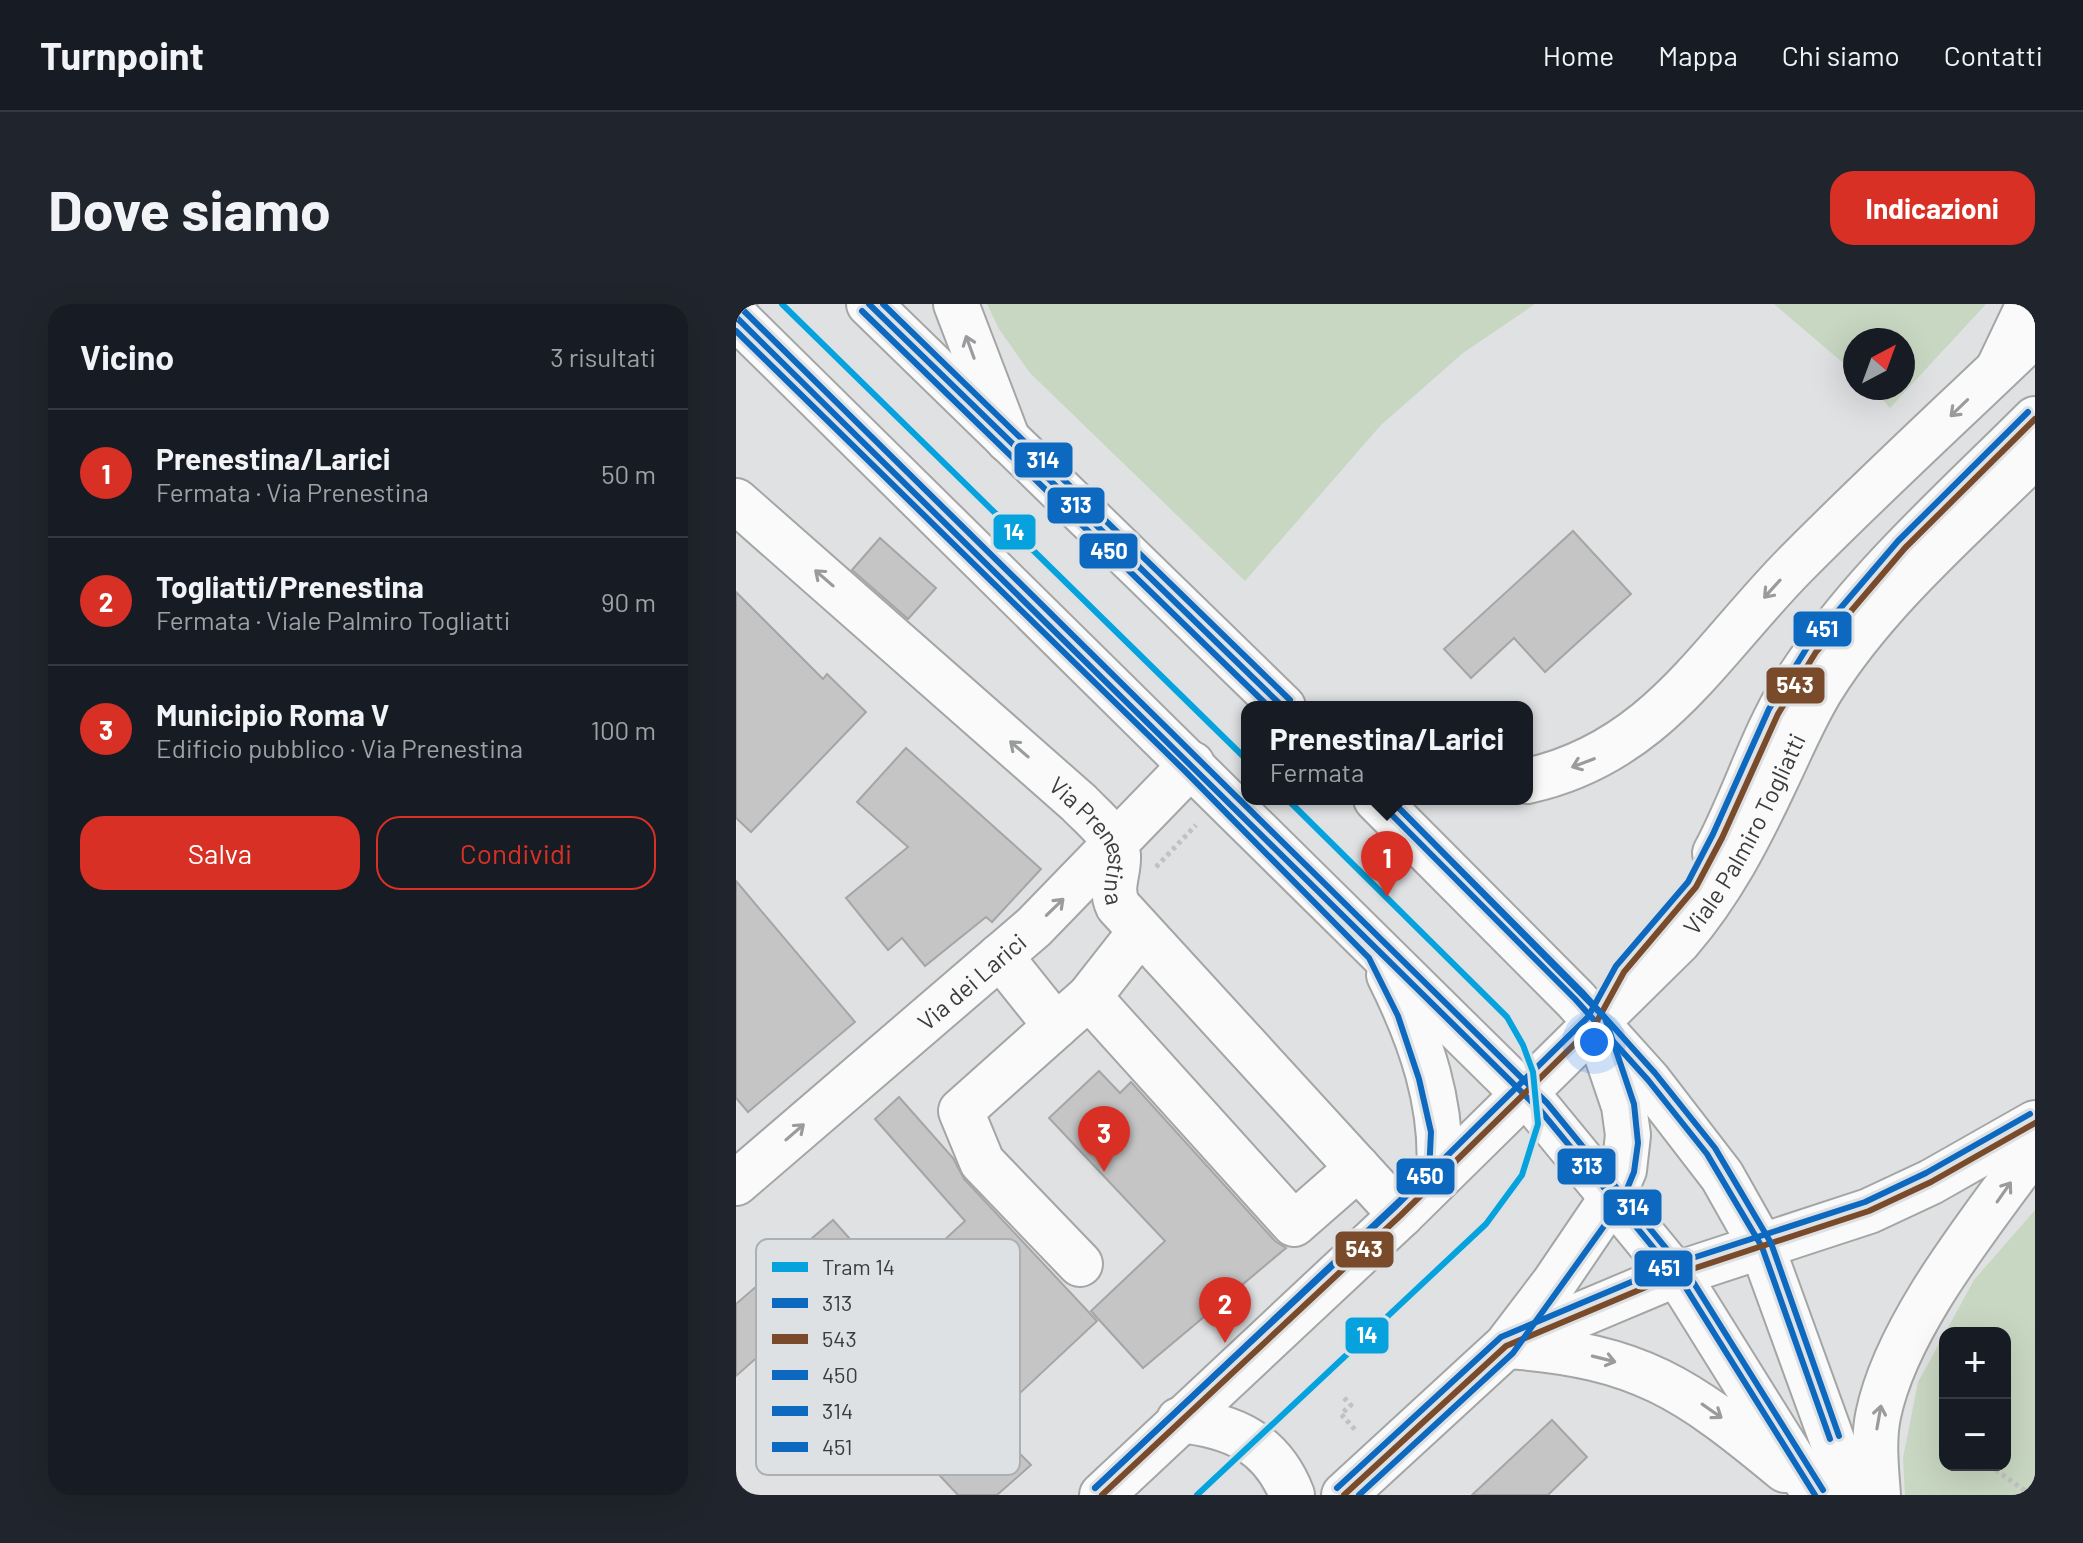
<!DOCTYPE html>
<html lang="it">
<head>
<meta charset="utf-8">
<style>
	body { margin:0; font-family:Barlow,sans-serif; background:#20242c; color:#f1f3f6 }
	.controls { position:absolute; right:24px; bottom:24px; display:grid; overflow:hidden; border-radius:16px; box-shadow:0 8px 32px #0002 }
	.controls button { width:72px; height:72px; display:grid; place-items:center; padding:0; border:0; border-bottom:2px solid #363941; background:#171b24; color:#f1f3f6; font:40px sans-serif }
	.compass { position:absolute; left:1107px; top:24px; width:72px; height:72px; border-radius:50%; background:#171b24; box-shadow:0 8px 32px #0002; rotate:41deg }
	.you { position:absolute; left:858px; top:738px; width:28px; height:28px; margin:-20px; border:6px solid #fff; border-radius:50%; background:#1a73e8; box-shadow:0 0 0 12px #1a73e833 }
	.badge { display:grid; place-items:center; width:52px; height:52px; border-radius:50%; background:#d93025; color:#fff; font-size:26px; font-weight:700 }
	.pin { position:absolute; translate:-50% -66px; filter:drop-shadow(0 2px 4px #0008) }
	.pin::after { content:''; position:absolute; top:42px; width:28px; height:24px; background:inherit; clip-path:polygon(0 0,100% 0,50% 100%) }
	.popup { position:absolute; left:505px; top:397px; width:292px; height:104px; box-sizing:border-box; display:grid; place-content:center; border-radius:16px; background:#171b24; filter:drop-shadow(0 2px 6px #0005); font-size:26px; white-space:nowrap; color:#9ea1a6 }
	.popup b { font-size:30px; color:#f1f3f6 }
	.popup::after { content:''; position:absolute; left:50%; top:100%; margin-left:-16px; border:16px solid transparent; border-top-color:#171b24 }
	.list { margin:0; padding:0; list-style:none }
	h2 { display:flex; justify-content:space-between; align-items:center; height:104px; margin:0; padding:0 32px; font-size:34px }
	h2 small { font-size:26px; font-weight:400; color:#9ea1a6 }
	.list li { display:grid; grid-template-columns:52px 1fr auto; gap:24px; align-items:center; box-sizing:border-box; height:128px; padding:0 32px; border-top:2px solid #363941 }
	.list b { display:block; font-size:30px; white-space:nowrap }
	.list p { margin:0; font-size:26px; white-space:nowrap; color:#9ea1a6 }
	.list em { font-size:26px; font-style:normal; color:#9ea1a6 }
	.actions { display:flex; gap:16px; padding:24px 32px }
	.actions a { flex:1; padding:18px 0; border:2px solid #d93025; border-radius:24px; text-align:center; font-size:28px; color:#d93025 }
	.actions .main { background:#d93025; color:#fff }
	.map { position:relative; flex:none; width:1299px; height:1191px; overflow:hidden; border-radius:24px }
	header { display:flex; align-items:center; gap:48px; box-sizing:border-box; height:112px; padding:0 40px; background:#171b24; border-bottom:2px solid #363941 }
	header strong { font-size:38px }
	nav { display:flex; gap:44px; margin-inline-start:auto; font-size:28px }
	.intro { display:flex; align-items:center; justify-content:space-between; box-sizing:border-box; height:192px; padding:0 48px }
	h1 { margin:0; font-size:56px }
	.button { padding:20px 36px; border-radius:24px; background:#d93025; color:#fff; font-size:28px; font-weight:700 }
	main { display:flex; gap:48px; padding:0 48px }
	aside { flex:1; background:#171b24; border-radius:24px; box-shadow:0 8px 32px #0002 }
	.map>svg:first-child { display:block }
	.green { fill:#c8d7c2 }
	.building { fill:#c5c5c5; stroke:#a5a5a6; stroke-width:2 }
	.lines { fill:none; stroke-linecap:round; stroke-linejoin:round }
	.minor-casing { stroke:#a4a6a6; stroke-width:48 }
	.major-casing { stroke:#a4a6a6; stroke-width:48 }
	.path { stroke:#c0c1c1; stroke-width:5; stroke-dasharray:4 4; stroke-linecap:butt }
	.minor { stroke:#fafafb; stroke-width:44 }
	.major { stroke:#fafafb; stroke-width:44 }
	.bus-1-casing { stroke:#dee1e4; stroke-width:12 }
	.bus-2-casing { stroke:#dee1e4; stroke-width:12 }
	.bus-3-casing { stroke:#dee1e4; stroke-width:12 }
	.bus-4-casing { stroke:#dee1e4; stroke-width:12 }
	.bus-5-casing { stroke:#dee1e4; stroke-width:12 }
	.bus-1 { stroke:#0c69bf; stroke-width:6 }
	.bus-2 { stroke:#7a4b2a; stroke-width:6 }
	.bus-3 { stroke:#0c69bf; stroke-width:6 }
	.bus-4 { stroke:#0c69bf; stroke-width:6 }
	.bus-5 { stroke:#0c69bf; stroke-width:6 }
	.tram-1-casing { stroke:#dee1e4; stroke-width:12 }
	.tram-1 { stroke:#06a2dd; stroke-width:6 }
	.oneway { stroke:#9a9b9c }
	.labels { text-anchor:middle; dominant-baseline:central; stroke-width:7; stroke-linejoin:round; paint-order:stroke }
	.street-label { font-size:24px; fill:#3b3c3d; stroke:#dee1e4 }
	.key { fill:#dee1e4; stroke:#adb0b2; stroke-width:2 }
	.key-label { font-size:22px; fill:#3b3c3d }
	.line-badge { stroke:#dee1e4; stroke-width:3 }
	.badge-label { font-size:22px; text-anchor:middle; font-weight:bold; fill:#fff }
</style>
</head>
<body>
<header>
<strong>Turnpoint</strong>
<nav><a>Home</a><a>Mappa</a><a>Chi siamo</a><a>Contatti</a></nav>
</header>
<div class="intro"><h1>Dove siamo</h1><a class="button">Indicazioni</a></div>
<main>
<aside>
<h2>Vicino<small>3 risultati</small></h2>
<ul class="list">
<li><span class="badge">1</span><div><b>Prenestina/Larici</b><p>Fermata · Via Prenestina</p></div><em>50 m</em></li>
<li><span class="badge">2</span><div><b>Togliatti/Prenestina</b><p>Fermata · Viale Palmiro Togliatti</p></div><em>90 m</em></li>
<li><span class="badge">3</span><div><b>Municipio Roma V</b><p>Edificio pubblico · Via Prenestina</p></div><em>100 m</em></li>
</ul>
<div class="actions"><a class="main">Salva</a><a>Condividi</a></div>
</aside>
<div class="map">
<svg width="1299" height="1191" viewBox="0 0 1299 1191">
	<rect width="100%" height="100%" fill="#dfe1e3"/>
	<!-- green -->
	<g class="green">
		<polygon points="251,0 799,0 727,49 645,121 509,277 294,69 263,25"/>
		<polygon points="1038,0 1250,0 1154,104 1136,84 1167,84 1167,36 1119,36 1119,69"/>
		<polygon points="1299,906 1299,1191 1169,1191 1167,1154 1182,1078 1209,1029 1209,1161 1269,1161 1269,1029 1209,1029 1238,976"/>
	</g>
	<!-- building -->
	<g class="building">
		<polygon points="837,227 895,290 809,368 778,334 735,374 708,345"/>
		<polygon points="144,234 200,284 172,315 116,266"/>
		<polygon points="0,288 87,375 91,370 130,408 15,528 0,514"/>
		<polygon points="170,444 305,565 256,618 250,613 189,662 166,634 152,646 110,594 172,543 121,498"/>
		<polygon points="0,577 119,718 12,808 0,794"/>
		<polygon points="363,767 384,789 395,778 539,937 550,944 407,1064 355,1007 429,937 313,814"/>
		<polygon points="163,793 217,854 228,875 361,1017 253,1118 295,1161 261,1191 222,1191 60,1019 0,1072 0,1000 97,916 157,983 229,917 139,815"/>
		<polygon points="816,1116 851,1153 812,1191 736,1191"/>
	</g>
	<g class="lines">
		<!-- minor casing -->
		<g class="minor-casing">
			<g id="minor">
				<polyline points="220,0 272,136"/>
				<polyline points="1263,63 1293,0"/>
				<path id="s1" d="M0,197L343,499C355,512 381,532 382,551C383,570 373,583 382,602L665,911"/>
				<path d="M979,549C1008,495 1025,435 1057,383C1121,281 1214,200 1299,115"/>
				<polyline points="264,652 320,722 353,693 558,920 622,864"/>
				<polyline points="353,693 404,628"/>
				<polyline points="320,722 225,807 246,858 344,960"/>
				<path id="s2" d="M0,879L298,623L456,460"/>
				<path d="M443,1116C496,1121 536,1139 556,1191"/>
			</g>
		</g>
		<!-- major casing -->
		<g class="major-casing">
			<g id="major">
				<polyline points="133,0 547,403"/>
				<polyline points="0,13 804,806 948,981 1079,1191"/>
				<path d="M791,477C920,449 973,348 1059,261C1137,182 1219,107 1299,30"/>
				<polyline points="640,495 839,695 912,776 986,872 1026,943 1116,1191"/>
				<path d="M653,671C685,735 708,801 703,873"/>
				<polyline points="772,1041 941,970 1133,907 1195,878 1299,819"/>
				<path d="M773,1042C904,1052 950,1084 1049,1166"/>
				<path id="s3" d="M366,1191L665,911L943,637C985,588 1013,534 1040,476C1055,445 1068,413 1086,384C1141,296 1226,224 1299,151"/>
				<polyline points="608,1191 770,1042 818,979 877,892 888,866 892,831 888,802 865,734"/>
				<path d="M1142,1191C1140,1165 1137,1137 1142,1112C1160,1022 1245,918 1299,844"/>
			</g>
		</g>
		<!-- path -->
		<g class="path">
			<polyline points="420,563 460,521"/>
			<polyline points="608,1094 615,1101 605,1110 621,1128"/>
			<polyline points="1253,1161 1295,1191"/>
		</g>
		<!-- minor -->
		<use href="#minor" class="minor"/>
		<!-- major -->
		<use href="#major" class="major"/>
		<!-- bus-1 casing -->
		<g class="bus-1-casing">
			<g id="bus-1">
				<polyline points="133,0 547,403"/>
				<polyline points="0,13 804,806 948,981 1079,1191"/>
				<polyline points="640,495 839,695 912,776 971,850 1026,943 1094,1135"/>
			</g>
		</g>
		<!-- bus-2 casing -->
		<g class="bus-2-casing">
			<g id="bus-2">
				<polyline points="366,1191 665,911 860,719 888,668 960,583 986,534 1042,410 1080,348 1169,244 1299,115"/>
				<polyline points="608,1191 770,1042 941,970 1133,907 1195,878 1299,819"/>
			</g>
		</g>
		<!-- bus-3 casing -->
		<g class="bus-3-casing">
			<g id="bus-3">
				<polyline points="126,7 533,403"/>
				<polyline points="0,27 449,467 633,654 662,712 683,775 695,828 693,869 359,1184"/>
				<polyline points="623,1191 777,1049 886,897 898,868 902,839 898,800 869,714 654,495"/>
			</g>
		</g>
		<!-- bus-4 casing -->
		<g class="bus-4-casing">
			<g id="bus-4">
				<polyline points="147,0 554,396"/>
				<polyline points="7,6 811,799 956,976 1087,1186"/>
				<polyline points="654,495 846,688 919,769 979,844 1035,939 1103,1132"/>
			</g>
		</g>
		<!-- bus-5 casing -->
		<g class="bus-5-casing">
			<g id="bus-5">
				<polyline points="359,1184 658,904 852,713 880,662 952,578 977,530 1033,405 1072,342 1162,237 1292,108"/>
				<polyline points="601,1184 765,1033 938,960 1129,898 1190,869 1294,810"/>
			</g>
		</g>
		<!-- bus-1 -->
		<use href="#bus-1" class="bus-1"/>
		<!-- bus-2 -->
		<use href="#bus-2" class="bus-2"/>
		<!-- bus-3 -->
		<use href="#bus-3" class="bus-3"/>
		<!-- bus-4 -->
		<use href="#bus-4" class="bus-4"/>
		<!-- bus-5 -->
		<use href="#bus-5" class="bus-5"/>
		<!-- tram-1 casing -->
		<g class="tram-1-casing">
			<g id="tram-1">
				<polyline points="46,0 511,456"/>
				<polyline points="461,1191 750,920 786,871 802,820 797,768 787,741 771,713 551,495"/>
			</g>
		</g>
		<!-- tram-1 -->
		<use href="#tram-1" class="tram-1"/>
	</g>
	<!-- one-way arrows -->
	<defs><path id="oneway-shaft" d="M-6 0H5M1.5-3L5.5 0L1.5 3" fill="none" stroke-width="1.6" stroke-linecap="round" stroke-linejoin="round" transform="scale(2)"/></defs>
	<g class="oneway">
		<use href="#oneway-shaft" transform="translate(234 43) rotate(-110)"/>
		<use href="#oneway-shaft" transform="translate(1223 104) rotate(136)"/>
		<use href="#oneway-shaft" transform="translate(88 274) rotate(-139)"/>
		<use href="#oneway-shaft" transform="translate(1036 285) rotate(132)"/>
		<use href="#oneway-shaft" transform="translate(283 445) rotate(-139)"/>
		<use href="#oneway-shaft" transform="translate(847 459) rotate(159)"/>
		<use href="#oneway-shaft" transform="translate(319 603) rotate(-44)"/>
		<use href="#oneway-shaft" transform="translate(59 828) rotate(-41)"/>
		<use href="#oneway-shaft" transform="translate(1268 888) rotate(-55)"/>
		<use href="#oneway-shaft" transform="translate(868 1055) rotate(14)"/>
		<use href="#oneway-shaft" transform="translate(976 1107) rotate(35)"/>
		<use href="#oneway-shaft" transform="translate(1143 1113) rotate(-80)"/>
	</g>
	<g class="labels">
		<!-- street labels -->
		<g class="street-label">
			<text stroke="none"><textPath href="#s3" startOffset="926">Viale Palmiro Togliatti</textPath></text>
			<text stroke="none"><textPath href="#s1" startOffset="498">Via Prenestina</textPath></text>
			<text stroke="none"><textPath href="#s2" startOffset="310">Via dei Larici</textPath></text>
		</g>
	</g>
	<!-- legend -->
	<rect x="20" y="935" width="264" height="236" rx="12" class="key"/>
	<rect x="36" y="958" width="36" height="10" fill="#06a2dd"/>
	<rect x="36" y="994" width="36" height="10" fill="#0c69bf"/>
	<rect x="36" y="1030" width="36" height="10" fill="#7a4b2a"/>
	<rect x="36" y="1066" width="36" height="10" fill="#0c69bf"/>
	<rect x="36" y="1102" width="36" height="10" fill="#0c69bf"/>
	<rect x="36" y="1138" width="36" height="10" fill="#0c69bf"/>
	<g class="key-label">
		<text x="86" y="971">Tram 14</text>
		<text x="86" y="1007">313</text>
		<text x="86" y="1043">543</text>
		<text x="86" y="1079">450</text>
		<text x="86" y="1115">314</text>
		<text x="86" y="1151">451</text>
	</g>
	<g class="line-badge">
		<rect x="277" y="137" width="61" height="38" rx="8" fill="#0c69bf"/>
		<rect x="310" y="182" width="60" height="39" rx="8" fill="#0c69bf"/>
		<rect x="256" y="209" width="45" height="38" rx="8" fill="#06a2dd"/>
		<rect x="342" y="228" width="61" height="38" rx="8" fill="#0c69bf"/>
		<rect x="1056" y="306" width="61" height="38" rx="8" fill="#0c69bf"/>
		<rect x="1029" y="362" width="61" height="39" rx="8" fill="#7a4b2a"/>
		<rect x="820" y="843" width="61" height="39" rx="8" fill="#0c69bf"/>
		<rect x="659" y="853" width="61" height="39" rx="8" fill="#0c69bf"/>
		<rect x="866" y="884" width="61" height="39" rx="8" fill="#0c69bf"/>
		<rect x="598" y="926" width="61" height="39" rx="8" fill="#7a4b2a"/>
		<rect x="897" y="945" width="61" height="39" rx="8" fill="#0c69bf"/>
		<rect x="608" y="1012" width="46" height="39" rx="8" fill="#06a2dd"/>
	</g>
	<g class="badge-label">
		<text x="307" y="164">314</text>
		<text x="340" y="209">313</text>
		<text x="278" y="236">14</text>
		<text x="373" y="255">450</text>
		<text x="1086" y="333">451</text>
		<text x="1059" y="389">543</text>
		<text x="851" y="870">313</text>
		<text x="689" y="880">450</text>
		<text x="897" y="911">314</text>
		<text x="628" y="953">543</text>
		<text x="928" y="972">451</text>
		<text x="631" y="1039">14</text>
	</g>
</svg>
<div class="controls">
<button>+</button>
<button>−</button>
</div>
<svg class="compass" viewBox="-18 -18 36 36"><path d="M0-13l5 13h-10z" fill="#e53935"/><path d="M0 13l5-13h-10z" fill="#9ea1a6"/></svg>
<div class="you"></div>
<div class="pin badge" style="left:651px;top:593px">1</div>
<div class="popup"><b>Prenestina/Larici</b>Fermata</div>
<div class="pin badge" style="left:489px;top:1039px">2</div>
<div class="pin badge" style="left:368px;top:868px">3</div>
</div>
</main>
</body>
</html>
